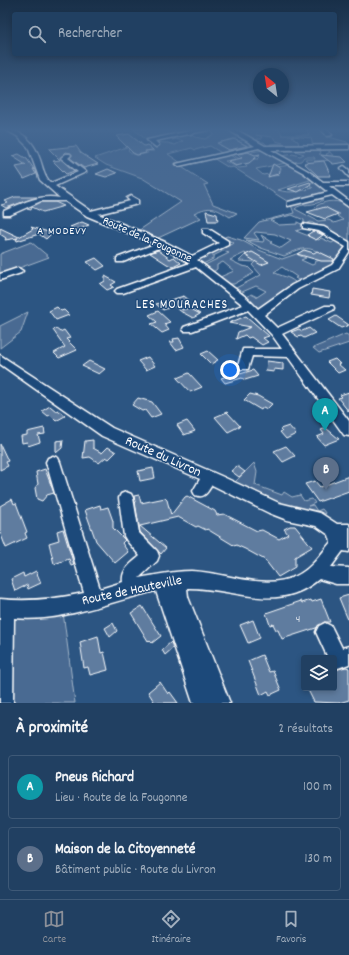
<!DOCTYPE html>
<html lang="fr">
<head>
<meta charset="utf-8">
<style>
	body { margin:0; font-family:Dekko,sans-serif; background:#294768; color:#f1f3f6 }
	.controls { position:absolute; right:12px; bottom:12px; display:grid; overflow:hidden; border-radius:4px; box-shadow:0 2px 6px #0003 }
	.controls button { width:36px; height:36px; display:grid; place-items:center; padding:0; border:0; border-bottom:1px solid #3e5977; background:#214062; color:#f1f3f6; font:20px sans-serif }
	.compass { position:absolute; left:253px; top:68px; width:36px; height:36px; border-radius:50%; background:#214062; box-shadow:0 2px 6px #0003; rotate:330deg }
	.you { position:absolute; left:230px; top:370px; width:14px; height:14px; margin:-10px; border:3px solid #fff; border-radius:50%; background:#1a73e8; box-shadow:0 0 0 6px #1a73e833 }
	.badge { display:grid; place-items:center; width:26px; height:26px; border-radius:50%; background:#8c9099; color:#fff; font-size:13px; font-weight:700 }
	.pin { position:absolute; translate:-50% -33px; filter:drop-shadow(0 1px 2px #0008) }
	.pin::after { content:''; position:absolute; top:21px; width:14px; height:12px; background:inherit; clip-path:polygon(0 0,100% 0,50% 100%) }
	.list { margin:0; padding:0; list-style:none }
	h2 { display:flex; justify-content:space-between; align-items:center; height:52px; margin:0; padding:0 16px; font-size:17px }
	h2 small { font-size:13px; font-weight:400; color:#a2afbe }
	.list li { display:grid; grid-template-columns:26px 1fr auto; gap:12px; align-items:center; box-sizing:border-box; height:64px; margin:0 8px 8px; padding:0 8px; border:1px solid #3e5977; border-radius:4px }
	.list b { display:block; font-size:15px; white-space:nowrap }
	.list p { margin:0; font-size:13px; white-space:nowrap; color:#a2afbe }
	.list em { font-size:13px; font-style:normal; color:#a2afbe }
	.icon { flex:none; width:22px; height:22px; fill:none; stroke:currentColor; stroke-width:2; stroke-linecap:round; stroke-linejoin:round }
	.map { position:relative; flex:none; width:349px; height:703px; overflow:hidden }
	.search { position:absolute; background:#214062; box-shadow:0 2px 6px #0003; left:12px; right:12px; top:12px; height:44px; display:flex; align-items:center; gap:10px; box-sizing:border-box; padding:0 14px; border-radius:4px; color:#a2afbe; font-size:15px }
	.sheet { height:196px; background:#214062 }
	nav { display:flex; justify-content:space-around; align-items:center; box-sizing:border-box; height:56px; border-top:1px solid #3e5977; background:#214062; font-size:11px; color:#a2afbe }
	nav a { display:grid; justify-items:center; gap:2px }
	nav .on { color:#8c9099 }
	.map>svg:first-child { display:block }
	.green { fill:#486b92; stroke:#a4b5c8 }
	.building { fill:#5e7c9f; stroke:#fff }
	.lines { fill:none; stroke-linecap:round; stroke-linejoin:round }
	.minor-casing { stroke:#fff; stroke-width:3 }
	.minor { fill:#1f4a7a; fill-rule:evenodd }
	.labels { text-anchor:middle; dominant-baseline:central; stroke-width:3; stroke-linejoin:round; paint-order:stroke }
	.far-neighbourhood-label { font-size:11px; letter-spacing:1px; fill:#fff; stroke:#1f4a7a }
	.street-label { font-size:12px; fill:#fff; stroke:#1f4a7a }
	.near-number-label { font-size:12px; fill:#d7dee7 }
	.neighbourhood-label { font-size:13px; letter-spacing:1px; fill:#fff; stroke:#1f4a7a }
	.near-street-label { font-size:14px; fill:#fff; stroke:#1f4a7a }
</style>
</head>
<body>
<div class="map">
<svg width="349" height="703" viewBox="0 0 349 703">
	<rect width="100%" height="100%" fill="#2c5582"/>
	<filter id="ink" filterUnits="userSpaceOnUse"><feTurbulence type="fractalNoise" baseFrequency=".025" numOctaves="2"/><feDisplacementMap in="SourceGraphic" scale="8" xChannelSelector="R" yChannelSelector="G"/><feConvolveMatrix kernelMatrix="1 2 1 2 8 2 1 2 1" color-interpolation-filters="sRGB"/></filter>
	<g filter="url(#ink)">
		<!-- green -->
		<g class="green">
			<polygon points="134,129 174,129 175,132 184,132 183,129 208,129 146,140"/>
			<path d="M215,129H228L240,137L218,143L221,146L240,148L249,146L237,141L245,140L258,146L223,154L210,146L195,150L192,148L168,154L181,163L177,164L208,184L204,185L213,204L237,213L230,217C215,208 211,205 194,213L201,218L156,239L138,231L181,202L142,178L106,165L95,158L141,142L128,150C135,157 139,155 148,153L146,151H154L148,146L152,145L148,142L168,143L175,145L183,141L176,139L172,140L176,138L175,137L189,135L195,137L205,139L214,134L212,132Z"/>
			<polygon points="232,129 279,129 282,135 309,135 306,129 323,129 329,137 347,142 349,146 302,147 302,144 313,146 311,138 292,136 295,140 298,141 299,145 271,146 270,144 283,143 276,141 273,137 256,135 261,136 262,139 257,139 258,142 264,142 268,146 264,146"/>
			<polygon points="270,149 324,149 325,150 320,151 321,153 319,154 323,156 328,156 326,154 329,153 329,151 337,160 314,161 325,169 308,163 305,159 315,159 314,157 304,157 301,161 295,162 305,169 303,169 281,156 293,154 300,156 304,154 295,151 273,151"/>
			<path d="M246,150L240,153L250,159H258L260,157L251,154L252,152L263,150L286,163L256,169L263,175L269,174L273,176L280,175L277,172H280L281,168L272,169V170L271,168L290,165L313,179L278,190C291,194 301,191 313,188L305,184L316,181L328,192L290,203L233,167L229,168L213,158L230,155L236,159L225,161L239,168L247,167L242,161L232,154H239L237,152Z"/>
			<path d="M318,198L323,200C315,207 301,202 295,209L318,221L329,220L334,223L343,220L337,216L340,214L323,207L319,211L315,207C326,199 339,200 349,206V243L311,222L306,224L304,223V220L292,215L270,220L279,225L297,224V222L308,227L296,231L319,240L321,238L332,243L335,241L326,237L327,236L315,231H322L347,246L336,263L301,282L295,278L297,277L282,267L274,272C282,277 288,276 295,282L294,286L261,308L257,307L246,298L251,294L257,297L266,291L256,286L242,292L244,294L243,295L234,289L261,275L252,265L255,262L239,261L246,254L245,253L230,260L242,266L248,267L254,273L234,284H228L220,277L234,271L223,262L217,265V269L213,272L205,265L229,253L223,251L213,256V259L203,264L197,260L234,243L223,238L227,236L241,240L259,250L282,259L299,253L298,255L306,258L301,260L312,265L316,263L314,262L329,257C307,246 306,246 284,256L261,248L246,240L263,242L264,240L261,235L272,242L270,243L281,248L291,241L275,234L256,232L254,233L259,240L244,238L259,222L294,213L291,205Z"/>
			<polygon points="31,242 49,257 0,275 0,254"/>
			<polygon points="28,312 21,332 0,348 0,326"/>
			<polygon points="346,334 349,336 349,343 319,353 313,348"/>
			<polygon points="254,463 257,472 255,485 282,495 284,492 292,497 300,495 304,501 312,499 315,503 308,506 313,505 317,511 322,509 326,514 281,504 234,483"/>
			<polygon points="63,612 75,703 8,703 11,619"/>
		</g>
		<!-- building -->
		<g class="building">
			<polygon points="129,134 144,146 147,145 153,150 145,151 146,153 137,155 133,153 116,136"/>
			<polygon points="234,139 247,146 229,150 217,143"/>
			<polygon points="76,146 81,153 98,164 84,168 70,158 72,155 71,153 66,152 60,158 74,171 66,174 53,161 60,160 49,149"/>
			<polygon points="248,152 255,155 260,154 249,163 236,166 228,161 242,158 237,154"/>
			<polygon points="19,154 27,159 34,169 35,170 33,169 36,174 24,179 16,167 26,165 12,156"/>
			<polygon points="321,155 342,157 347,162 333,164"/>
			<polygon points="324,161 331,176 318,176 304,163"/>
			<polygon points="273,164 280,168 278,174 268,177"/>
			<polygon points="108,169 117,173 106,177 96,174"/>
			<polygon points="310,182 311,184 298,192 288,189"/>
			<polygon points="15,197 37,197 6,208 1,205 8,203 5,201"/>
			<polygon points="41,202 55,202 64,206 43,212 32,207 31,210 27,209"/>
			<polygon points="325,207 338,214 325,219 307,212"/>
			<polygon points="206,211 217,214 218,221 208,221"/>
			<polygon points="82,222 89,225 77,230 70,227"/>
			<polygon points="31,227 52,233 46,239 39,234 17,241 16,239 18,238 5,240 6,238 0,234 0,228 19,237 33,229"/>
			<polygon points="313,231 316,232 323,235 316,240 308,236 309,236 307,235"/>
			<polygon points="158,250 170,259 174,257 181,263 173,267 167,264 150,253"/>
			<polygon points="304,250 314,253 317,251 334,259 333,261 321,261 297,254"/>
			<polygon points="252,252 254,253 269,262 261,265 245,255"/>
			<polygon points="96,258 105,266 97,270 87,262"/>
			<polygon points="105,276 116,282 111,285 114,287 107,290 100,284 105,281"/>
			<polygon points="312,289 330,292 329,298 311,295"/>
			<polygon points="184,296 189,300 180,304 182,310 189,308 200,314 193,318 182,312 183,313 174,306 163,310 156,304"/>
			<polygon points="57,307 61,311 64,310 69,315 56,320 49,311"/>
			<polygon points="158,311 170,322 164,324 169,330 162,333 151,324 157,322 149,315"/>
			<polygon points="246,316 269,336 263,338 268,342 262,345 251,337 248,338 245,335 236,339 238,332 251,327 229,323"/>
			<polygon points="336,316 349,325 341,328 329,320"/>
			<polygon points="55,328 60,332 64,330 70,338 66,339 77,350 59,358 54,353 65,347 53,330"/>
			<polygon points="309,328 315,333 304,338 301,336 298,337 291,332 299,329 302,331"/>
			<polygon points="179,338 184,347 176,350 170,342 174,342 173,339"/>
			<polygon points="208,351 218,360 211,364 201,354"/>
			<polygon points="148,357 155,366 146,370 138,361"/>
			<polygon points="335,359 340,364 338,364 345,370 338,373 327,362"/>
			<polygon points="89,361 105,369 99,374 82,366"/>
			<polygon points="267,361 283,363 283,370 274,369 274,372 266,371"/>
			<polygon points="236,370 240,374 253,370 258,376 245,380 242,378 225,383 221,378 231,375 229,372"/>
			<polygon points="189,373 202,387 190,392 177,378"/>
			<polygon points="349,392 349,412 338,398 342,397 340,395"/>
			<polygon points="250,394 258,396 272,404 267,409 263,407 261,410 244,400"/>
			<polygon points="138,398 152,402 161,414 151,418 145,410 142,411 132,405"/>
			<polygon points="50,406 56,411 58,410 65,416 56,421 50,415 48,416 42,411"/>
			<polygon points="227,412 240,426 228,432 215,417"/>
			<polygon points="187,421 195,431 184,435 177,425"/>
			<polygon points="289,426 296,434 286,439 280,432 282,431 280,429"/>
			<polygon points="44,428 45,434 38,435 40,442 28,446 27,442 22,443 21,436 27,435 27,432"/>
			<polygon points="326,428 339,439 324,445 317,437 324,434 321,430"/>
			<polygon points="63,440 62,448 56,453 56,441"/>
			<polygon points="93,440 93,448 102,453 108,447 116,452 109,459 106,457 99,463 90,457 83,458 85,441"/>
			<polygon points="0,444 8,461 6,462 8,466 0,470"/>
			<polygon points="286,446 295,456 283,462 274,451"/>
			<polygon points="237,466 245,472 239,477 231,471"/>
			<polygon points="153,468 155,478 140,481 138,471"/>
			<polygon points="45,469 54,493 47,495 42,501 37,499 35,488 38,484 36,472"/>
			<polygon points="349,476 349,491 318,502 305,484 315,481 320,487"/>
			<polygon points="139,495 141,503 165,498 167,500 171,515 185,497 187,496 215,511 217,515 224,514 257,531 262,530 279,539 288,534 284,529 290,526 295,526 312,547 295,557 295,567 278,577 265,560 245,549 236,545 235,546 207,529 206,530 198,526 196,527 178,517 140,526 166,548 161,554 140,532 134,496"/>
			<polygon points="12,499 14,504 16,503 27,532 25,533 27,538 6,548 0,532 0,506"/>
			<polygon points="100,505 101,509 108,507 113,521 113,528 125,540 122,543 128,552 115,563 96,541 85,510"/>
			<polygon points="63,529 74,565 71,566 69,559 54,564 49,543 59,540 57,531"/>
			<polygon points="36,571 41,583 28,589 27,585 15,591 11,579 23,573 24,577"/>
			<polygon points="349,595 349,622 339,598"/>
			<polygon points="321,599 330,622 324,622 316,628 282,639 278,630 276,630 273,624 270,625 266,613 301,601 302,603 311,600 312,602"/>
			<polygon points="142,606 161,636 152,643 149,640 148,641 131,613"/>
			<polygon points="253,620 260,638 248,643 240,625"/>
			<polygon points="113,623 117,631 110,637 105,628"/>
			<polygon points="98,636 101,653 104,652 108,670 90,675 88,667 84,668 80,642"/>
			<polygon points="171,642 173,648 165,655 162,650"/>
			<polygon points="262,655 269,672 273,671 281,690 270,695 268,691 261,695 248,661"/>
			<polygon points="346,667 349,668 349,700 339,703 314,702 307,688 334,688 334,670"/>
			<polygon points="160,682 168,694 170,692 178,703 155,703 148,692"/>
		</g>
		<g class="lines">
			<!-- minor casing -->
			<g class="minor-casing">
				<g id="minor">
					<path d="M4,129C21,129 34,142 39,157C43,166 43,177 51,183L78,172L61,158L66,154H70L71,155L68,158L86,172L55,186L91,211L130,201L127,198L131,196L138,200V204L98,214L165,242L192,256L219,243L203,233V229H209L228,241V245L197,260L247,298L258,309L292,285L332,265L346,247L319,231L303,228V224L324,227L349,242V252L338,269L298,289L264,315L277,328L325,306H333L334,308L333,310L282,334L349,421V436L344,435L288,357L252,356L248,369H240L238,366L243,349H282L272,335L248,310L192,331H184L183,329L184,327L243,305L196,267L123,293H117L115,291L117,289L190,263L161,247L123,262H117V258L155,244L87,216L65,201H41L10,215H4V211C23,203 39,194 60,198L40,180L28,147L17,136Z"/>
					<polygon points="199,129 213,129 155,141 159,145 156,147 147,140"/>
					<polygon points="227,129 235,129 265,146 349,145 349,149 271,150 308,171 323,182 349,182 349,186 329,186 349,201 349,207 332,195 288,206 288,202 328,192 304,173 259,148 179,166 176,164 255,146"/>
					<polygon points="321,129 327,129 332,135 327,136"/>
					<polygon points="344,166 349,170 349,177 341,168"/>
					<polygon points="18,268 23,271 21,273 0,280 0,274"/>
					<path d="M0,355L112,428L221,476L279,503L320,513L337,524H349V552L343,551L331,567L349,568V584H336L319,579C277,615 234,587 187,588L188,597L230,703H193L156,591C110,601 62,623 14,618L13,703H0V599C29,602 55,599 84,593L46,462L48,458L53,456L58,458L60,462L100,589L123,582C121,570 131,564 140,556L127,541L124,536L119,498L121,494L126,492L131,494L133,498L139,533L157,551L159,556L157,561L139,578C156,575 173,571 191,571C225,572 263,591 296,576C311,569 321,554 331,542L329,535L316,526L287,520L269,513L212,485C207,492 205,499 195,495L193,491L200,479L102,436L0,364Z"/>
					<polygon points="325,623 331,626 342,648 349,646 349,664 338,668 334,667 334,658 328,658 316,632 319,626"/>
				</g>
			</g>
			<!-- minor -->
			<use href="#minor" class="minor"/>
		</g>
	</g>
	<!-- sky -->
	<linearGradient id="sky" x2="0" y2="1"><stop stop-color="#182f48"/><stop offset="0.57" stop-color="#456892"/><stop offset="1" stop-color="#456892" stop-opacity="0"/></linearGradient>
	<rect width="349" height="228" fill="url(#sky)"/>
	<g class="labels">
		<!-- far-neighbourhood labels -->
		<g class="far-neighbourhood-label">
			<text x="62" y="232">A MODEVY</text>
		</g>
		<!-- street labels -->
		<g class="street-label">
			<text transform="translate(147 240) rotate(24)">Route de la Fougonne</text>
		</g>
		<!-- near-number labels -->
		<g class="near-number-label">
			<text x="298" y="619">4</text>
		</g>
		<!-- neighbourhood labels -->
		<g class="neighbourhood-label">
			<text x="182" y="305">LES MOURACHES</text>
		</g>
		<!-- near-street labels -->
		<g class="near-street-label">
			<text transform="translate(163 457) rotate(24)">Route du Livron</text>
			<text transform="translate(132 591) rotate(-12)">Route de Hauteville</text>
		</g>
	</g>
</svg>
<div class="controls">
<button><svg class="icon" aria-label="layers" viewBox="0 0 24 24"><path d="M12 4l9 5-9 5-9-5zM3 14l9 5 9-5"/></svg></button>
</div>
<svg class="compass" viewBox="-18 -18 36 36"><path d="M0-13l5 13h-10z" fill="#e53935"/><path d="M0 13l5-13h-10z" fill="#a2afbe"/></svg>
<div class="you"></div>
<div class="pin badge" style="left:325px;top:431px;background:#0f9aa8">A</div>
<div class="pin badge" style="left:326px;top:490px;background:#5c6f8a">B</div>
<div class="search"><svg class="icon" aria-label="search" viewBox="0 0 24 24"><circle cx="10" cy="10" r="6"/><path d="M15 15l6 6"/></svg>Rechercher</div>
</div>
<section class="sheet">
<h2>À proximité<small>2 résultats</small></h2>
<ul class="list">
<li><span class="badge" style="background:#0f9aa8">A</span><div><b>Pneus Richard</b><p>Lieu · Route de la Fougonne</p></div><em>100 m</em></li>
<li><span class="badge" style="background:#5c6f8a">B</span><div><b>Maison de la Citoyenneté</b><p>Bâtiment public · Route du Livron</p></div><em>130 m</em></li>
</ul>
</section>
<nav>
<a class="on"><svg class="icon" aria-label="map" viewBox="0 0 24 24"><path d="M3 6l6-2 6 2 6-2v14l-6 2-6-2-6 2zM9 4v14M15 6v14"/></svg>Carte</a>
<a><svg class="icon" aria-label="directions" viewBox="0 0 24 24"><path d="M12 3l9 9-9 9-9-9zM9 14v-3h6M13 9l2 2-2 2"/></svg>Itinéraire</a>
<a><svg class="icon" aria-label="saved" viewBox="0 0 24 24"><path d="M7 4h10v16l-5-4-5 4z"/></svg>Favoris</a>
</nav>
</body>
</html>
